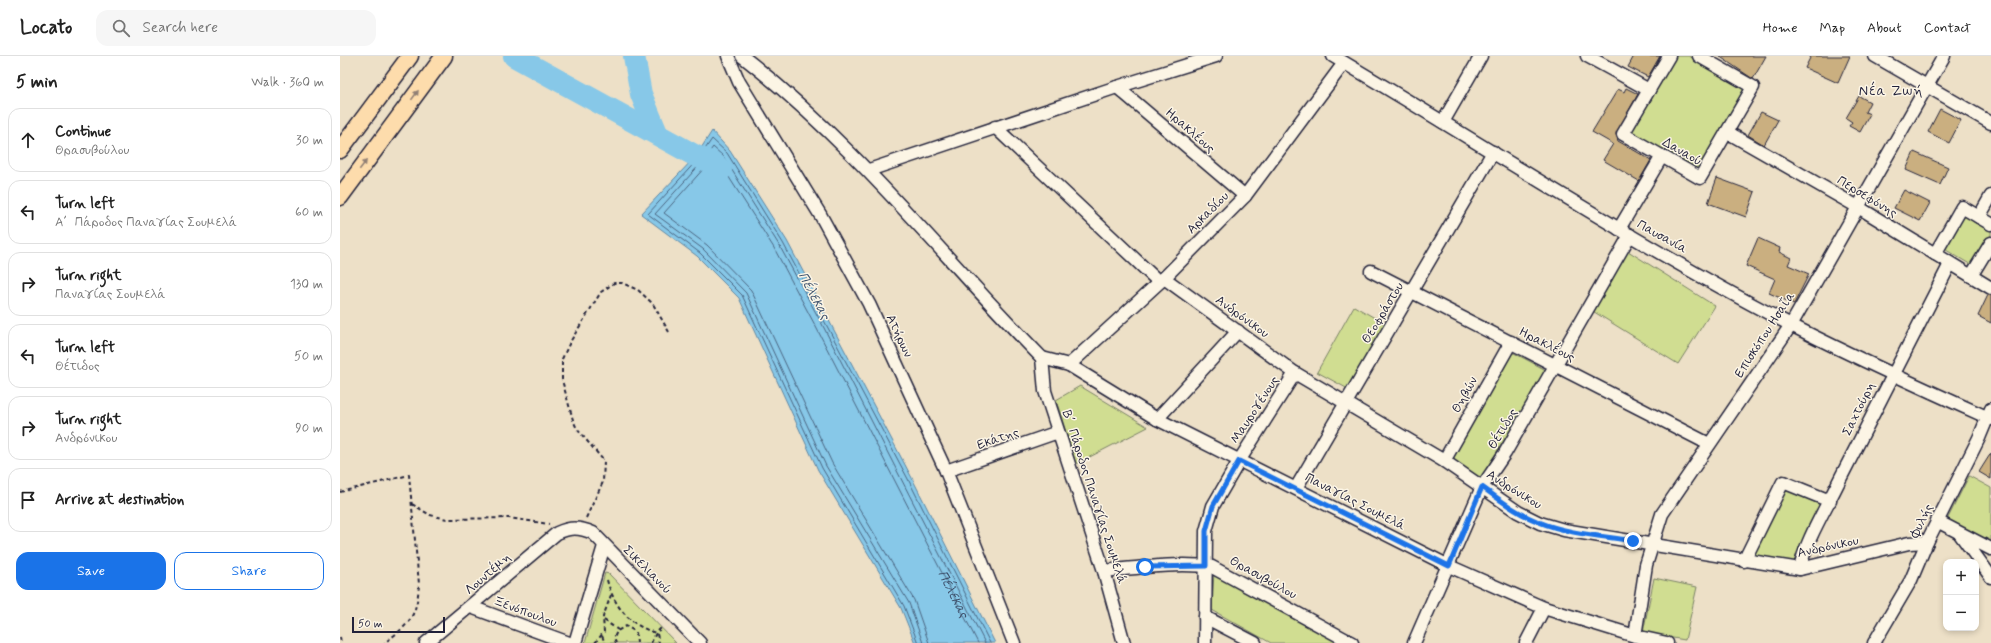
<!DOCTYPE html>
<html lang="en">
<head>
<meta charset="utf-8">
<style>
	body { margin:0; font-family:Mynerve,sans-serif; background:#f6f6f6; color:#222 }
	.controls { position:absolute; right:12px; bottom:12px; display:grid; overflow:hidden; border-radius:8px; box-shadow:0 2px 6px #0003 }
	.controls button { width:36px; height:36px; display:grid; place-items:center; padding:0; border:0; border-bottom:1px solid #e0e0e0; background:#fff; color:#222; font:20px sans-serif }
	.scale { position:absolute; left:12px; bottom:10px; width:93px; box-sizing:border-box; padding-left:4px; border:2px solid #22223b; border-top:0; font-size:11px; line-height:14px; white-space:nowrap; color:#22223b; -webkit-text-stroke:3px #fcf5e5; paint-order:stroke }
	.stop { position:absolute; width:12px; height:12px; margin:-9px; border:3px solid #1a73e8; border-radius:50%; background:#fff }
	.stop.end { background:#1a73e8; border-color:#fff; box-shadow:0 1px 4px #0008 }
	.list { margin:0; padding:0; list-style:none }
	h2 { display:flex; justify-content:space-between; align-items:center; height:52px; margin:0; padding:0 16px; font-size:17px }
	h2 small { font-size:13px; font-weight:400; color:#767676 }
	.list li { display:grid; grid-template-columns:26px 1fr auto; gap:12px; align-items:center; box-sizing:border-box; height:64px; margin:0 8px 8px; padding:0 8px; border:1px solid #e0e0e0; border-radius:12px }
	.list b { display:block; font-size:15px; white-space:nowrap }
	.list p { margin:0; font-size:13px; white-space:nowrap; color:#767676 }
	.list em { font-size:13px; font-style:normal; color:#767676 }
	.actions { display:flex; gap:8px; padding:12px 16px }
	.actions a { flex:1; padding:9px 0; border:1px solid #1a73e8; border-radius:12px; text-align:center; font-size:14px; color:#1a73e8 }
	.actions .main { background:#1a73e8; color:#fff }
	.icon { flex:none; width:22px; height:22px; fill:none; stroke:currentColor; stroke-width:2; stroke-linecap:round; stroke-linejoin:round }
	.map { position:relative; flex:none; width:1651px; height:587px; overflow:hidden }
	header { display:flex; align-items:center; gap:24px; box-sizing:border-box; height:56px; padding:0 20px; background:#fff; border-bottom:1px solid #e0e0e0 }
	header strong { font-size:19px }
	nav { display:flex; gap:22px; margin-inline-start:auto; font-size:14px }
	.search { width:280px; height:36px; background:#f6f6f6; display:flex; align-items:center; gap:10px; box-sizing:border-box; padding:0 14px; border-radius:12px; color:#767676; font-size:15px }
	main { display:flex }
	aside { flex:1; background:#fff }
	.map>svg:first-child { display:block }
	.green { fill:#d0dd91; stroke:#798066 }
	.water { fill:#87c8e8; stroke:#5f86a3 }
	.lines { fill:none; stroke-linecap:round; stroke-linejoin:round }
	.shore { stroke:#4a6480; stroke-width:1 }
	.river { stroke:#87c8e8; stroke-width:22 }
	.building { fill:#caaf80; stroke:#22223b }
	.minor-casing { stroke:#22223b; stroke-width:15 }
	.major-casing { stroke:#22223b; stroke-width:19 }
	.path { stroke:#22223b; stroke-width:2; stroke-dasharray:4 3; stroke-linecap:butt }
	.minor { stroke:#fcf5e5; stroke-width:12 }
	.major { stroke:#fddcac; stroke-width:16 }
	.oneway { fill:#907f74 }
	.route { stroke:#1a73e8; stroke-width:5 }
	.labels { text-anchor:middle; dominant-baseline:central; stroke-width:3; stroke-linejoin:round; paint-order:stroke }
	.street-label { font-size:13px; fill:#22223b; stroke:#fcf5e5 }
	.neighbourhood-label { font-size:14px; letter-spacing:1px; fill:#22223b; stroke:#fcf5e5 }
	.water-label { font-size:14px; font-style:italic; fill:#40546f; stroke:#fcf5e5 }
</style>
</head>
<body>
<header>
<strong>Locato</strong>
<div class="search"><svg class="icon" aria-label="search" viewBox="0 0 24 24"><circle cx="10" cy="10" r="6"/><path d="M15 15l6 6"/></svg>Search here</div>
<nav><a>Home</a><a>Map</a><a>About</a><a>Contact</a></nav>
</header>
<main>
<aside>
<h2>5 min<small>Walk · 360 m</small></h2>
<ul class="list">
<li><svg class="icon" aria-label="ahead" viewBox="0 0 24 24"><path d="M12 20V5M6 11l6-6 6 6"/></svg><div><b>Continue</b><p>Θρασυβούλου</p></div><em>30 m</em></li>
<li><svg class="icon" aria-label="left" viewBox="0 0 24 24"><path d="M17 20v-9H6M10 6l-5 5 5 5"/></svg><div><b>Turn left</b><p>Α΄ Πάροδος Παναγίας Σουμελά</p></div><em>60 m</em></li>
<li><svg class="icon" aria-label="right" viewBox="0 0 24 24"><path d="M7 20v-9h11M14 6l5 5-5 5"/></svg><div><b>Turn right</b><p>Παναγίας Σουμελά</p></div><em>130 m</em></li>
<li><svg class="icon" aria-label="left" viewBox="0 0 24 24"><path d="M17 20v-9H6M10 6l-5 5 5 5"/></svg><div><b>Turn left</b><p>Θέτιδος</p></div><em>50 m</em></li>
<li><svg class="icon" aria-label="right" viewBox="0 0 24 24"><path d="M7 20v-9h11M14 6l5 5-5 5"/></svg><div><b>Turn right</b><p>Ανδρόνικου</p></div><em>90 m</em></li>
<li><svg class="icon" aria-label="arrive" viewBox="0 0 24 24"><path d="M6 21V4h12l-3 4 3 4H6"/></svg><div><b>Arrive at destination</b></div></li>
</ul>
<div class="actions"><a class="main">Save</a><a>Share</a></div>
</aside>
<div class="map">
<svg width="1651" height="587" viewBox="0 0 1651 587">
	<rect width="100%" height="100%" fill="#ede0c7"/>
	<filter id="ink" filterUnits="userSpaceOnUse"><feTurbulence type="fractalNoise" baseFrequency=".025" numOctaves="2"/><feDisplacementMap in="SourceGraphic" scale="8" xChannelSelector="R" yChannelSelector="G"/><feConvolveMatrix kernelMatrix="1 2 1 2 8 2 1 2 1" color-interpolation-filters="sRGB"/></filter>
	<g filter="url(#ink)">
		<!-- green -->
		<g class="green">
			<polygon points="1336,0 1349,0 1403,30 1405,37 1361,114 1355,115 1291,78 1291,72"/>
			<polygon points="1621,155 1651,172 1651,179 1633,210 1601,191"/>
			<polygon points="1288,195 1375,250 1338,308 1251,254"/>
			<polygon points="1014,250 1047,269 1010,334 977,316"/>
			<polygon points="1174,297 1204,313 1206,316 1140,423 1136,424 1111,403 1171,298"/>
			<polygon points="740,330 808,371 736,408 716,344"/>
			<polygon points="1629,420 1651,432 1651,488 1607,464"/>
			<polygon points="1447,433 1485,448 1456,510 1411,502"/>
			<polygon points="874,516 1003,587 931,587 872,554"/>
			<polygon points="265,517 269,518 336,587 245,587"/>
			<polygon points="1314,522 1357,531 1345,584 1303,577"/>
		</g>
		<!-- water -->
		<polygon class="water" points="372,75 390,95 447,185 572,422 655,587 575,587 561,552 478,414 399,242 357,200 301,158 356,100"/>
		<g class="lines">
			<!-- shore -->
			<g class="shore">
				<polyline points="578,587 564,550 482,412 402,239 360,197 308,158 359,102 372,83 387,97 443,187 568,423 650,587"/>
				<polyline points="583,587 569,547 486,410 406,237 363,193 315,158 363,105 373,91 383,100 439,189 482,268 645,587"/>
				<path id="s1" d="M589,587L574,544L492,407L411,234L367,189L324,157L374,101L378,104L434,192L476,271L638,587"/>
			</g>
			<!-- river -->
			<g class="river">
				<polyline points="174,0 356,100 375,108 381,114"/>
				<polyline points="294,0 301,38 317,77"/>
			</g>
		</g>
		<!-- building -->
		<g class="building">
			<polygon points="1294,0 1320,0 1308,21 1288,11"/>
			<polygon points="1379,0 1426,0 1413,23"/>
			<polygon points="1471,0 1510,0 1498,27 1465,12"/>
			<polygon points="1286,32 1298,38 1276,78 1278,85 1311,104 1299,125 1263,104 1273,88 1252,76 1278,33 1284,36"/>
			<polygon points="1519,40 1530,46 1525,56 1530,58 1520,76 1509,70 1512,66 1506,62"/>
			<polygon points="1600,53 1621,64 1609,87 1588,76"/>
			<polygon points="1421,56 1438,64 1424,89 1408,79"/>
			<polygon points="1574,96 1608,111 1600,129 1566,114"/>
			<polygon points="1377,122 1415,136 1406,161 1368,147"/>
			<polygon points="1564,134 1590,147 1580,165 1554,152"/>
			<polygon points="1418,182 1440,192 1439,196 1451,202 1448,209 1469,218 1454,248 1429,237 1435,223 1406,210"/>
			<polygon points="1648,239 1651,239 1651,267 1638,260"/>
			<polygon points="1651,397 1651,423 1639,416"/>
		</g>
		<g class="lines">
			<!-- minor casing -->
			<g class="minor-casing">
				<g id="minor">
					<polyline points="388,0 399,26 481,160 529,248 606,415 674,587"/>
					<path d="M402,0C516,89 602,200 702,302"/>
					<path d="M993,0C1146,90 1294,188 1453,270C1518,303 1584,333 1651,363"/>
					<polyline points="1247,0 1309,34"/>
					<polyline points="1329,0 1283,78 1360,122 1413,31 1359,0"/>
					<polyline points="1535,0 1651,67"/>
					<polyline points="777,31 905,140"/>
					<polyline points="1103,66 1141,0"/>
					<polyline points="655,71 819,226"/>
					<polyline points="1387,76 1518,151 1651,232"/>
					<polyline points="529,114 777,31 876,0"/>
					<polyline points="1639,161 1651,140"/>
					<polyline points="1279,173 1322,100"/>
					<polyline points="1595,198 1622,151 1651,168"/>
					<polyline points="1031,215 1369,388"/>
					<polyline points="1631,220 1651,187"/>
					<polyline points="824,222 955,317 1104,405 1178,456 1200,467 1224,474 1460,513 1569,487 1587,486"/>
					<polyline points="702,302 729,309 817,363 1109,510 1204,552 1295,580 1327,587"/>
					<polyline points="702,302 705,335 764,515 784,587"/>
					<polyline points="729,309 824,222 905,140 1004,7"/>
					<polyline points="817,363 898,275"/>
					<polyline points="1104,405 1171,286"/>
					<polyline points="606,415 718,376"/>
					<polyline points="956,432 1153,96"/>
					<polyline points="1597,465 1651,493"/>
					<polyline points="1620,478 1651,521"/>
					<polyline points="1404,505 1443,426 1490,445"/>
					<path d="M1460,513C1464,488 1486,452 1498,427C1535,354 1572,281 1610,208"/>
					<path d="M764,515C797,512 840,506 872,511L1012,587"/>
					<polyline points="131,551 229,587"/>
					<polyline points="865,561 915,587"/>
					<polyline points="1295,580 1306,509 1322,458 1451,269 1604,0"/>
					<path d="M86,587L217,477C230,471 239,471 253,477L360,587"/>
					<polyline points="235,587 264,490"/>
					<polyline points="865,587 866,475 873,450 899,405 955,317"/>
					<polyline points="1074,587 1142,431 1165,397 1290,179"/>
					<polyline points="1186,587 1204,552"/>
					<polyline points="1534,587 1571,524 1587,486 1639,382 1651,353"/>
				</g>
			</g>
			<!-- major casing -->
			<g class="major-casing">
				<g id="major">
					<polyline points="0,94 70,0"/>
					<polyline points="0,141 104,0"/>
				</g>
			</g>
			<!-- path -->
			<g class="path">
				<path d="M0,436L69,419L79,528C77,561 69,569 44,587"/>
				<polyline points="72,448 90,459 107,463 169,462 209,468"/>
				<polyline points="246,462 263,426 264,405 237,373 233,364 222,324 222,303 230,286 261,236 274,227 282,227 298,234 313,248 329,276"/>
				<path d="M267,524C274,550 289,569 316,577"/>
				<polyline points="264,564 278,574"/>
				<polyline points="317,578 319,587"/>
				<polyline points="262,580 265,587"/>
				<polyline points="0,581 1,587"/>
				<polyline points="255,587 264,576 263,561 271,539"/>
				<polyline points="276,587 274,582 277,575 286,570 296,576 297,587"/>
				<polyline points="311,587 316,577 321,572"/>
			</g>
			<!-- minor -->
			<use href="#minor" class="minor"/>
			<!-- major -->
			<use href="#major" class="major"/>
		</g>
		<!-- one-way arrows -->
		<defs><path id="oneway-solid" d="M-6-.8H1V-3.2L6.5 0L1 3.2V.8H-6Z"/></defs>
		<g class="oneway">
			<use href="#oneway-solid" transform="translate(75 39) rotate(-54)"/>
			<use href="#oneway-solid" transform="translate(23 109) rotate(-53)"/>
		</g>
	</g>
	<g class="lines" filter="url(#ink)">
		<!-- route -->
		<path class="route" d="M805,511L866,510V475L873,450L899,405L1109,510L1142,431C1160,444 1178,458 1199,466C1228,478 1263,480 1293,485"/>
	</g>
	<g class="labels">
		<!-- street labels -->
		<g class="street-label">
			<text transform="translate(850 75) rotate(41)">Ηρακλέους</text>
			<text transform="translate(1342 96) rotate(30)">Δαναού</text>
			<text transform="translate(1527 141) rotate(31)">Περσεφόνης</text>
			<text transform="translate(868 157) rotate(-45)">Αρκαδίου</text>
			<text transform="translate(1322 181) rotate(29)">Παυσανία</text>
			<text transform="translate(1043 257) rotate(-59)">Θεοφράστου</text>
			<text transform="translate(902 261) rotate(36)">Ανδρόνικου</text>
			<text transform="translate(1425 279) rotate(-57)">Επισκόπου Ησαΐα</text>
			<text transform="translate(559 280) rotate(65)">Ατήρων</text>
			<text transform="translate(1207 289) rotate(27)">Ηρακλέους</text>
			<text transform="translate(1125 339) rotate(-61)">Θηβών</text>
			<text transform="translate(1519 353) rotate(-64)">Σαχτούρη</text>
			<text transform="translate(915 354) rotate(-57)">Μαυρογένους</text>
			<text transform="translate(1163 373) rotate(-59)">Θέτιδος</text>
			<text transform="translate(658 383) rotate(-19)">Εκάτης</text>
			<text transform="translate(1174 434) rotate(32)">Ανδρόνικου</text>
			<text transform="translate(754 441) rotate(72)">Β΄ Πάροδος Παναγίας Σουμελά</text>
			<text transform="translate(1015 446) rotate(27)">Παναγίας Σουμελά</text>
			<text transform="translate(1582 465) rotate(-64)">Φυλής</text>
			<text transform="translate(1488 491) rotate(-12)">Ανδρόνικου</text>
			<text transform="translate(307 514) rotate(45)">Σικελιανού</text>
			<text transform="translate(148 518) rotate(-41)">Λουντέμη</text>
			<text transform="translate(923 522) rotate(29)">Θρασυβούλου</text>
			<text transform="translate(185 556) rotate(20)">Ξενόπουλου</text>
		</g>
		<!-- neighbourhood labels -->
		<g class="neighbourhood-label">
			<text x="1551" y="35">Νέα Ζωή</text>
		</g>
		<!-- water labels -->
		<g class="water-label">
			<text transform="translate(474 240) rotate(62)">Πέλεκας</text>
			<text stroke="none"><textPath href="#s1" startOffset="1087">Πέλεκας</textPath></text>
		</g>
	</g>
</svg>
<div class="controls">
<button>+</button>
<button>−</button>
</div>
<div class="scale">50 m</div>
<div class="stop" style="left:805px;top:511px"></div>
<div class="stop end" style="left:1293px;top:485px"></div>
</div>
</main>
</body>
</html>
